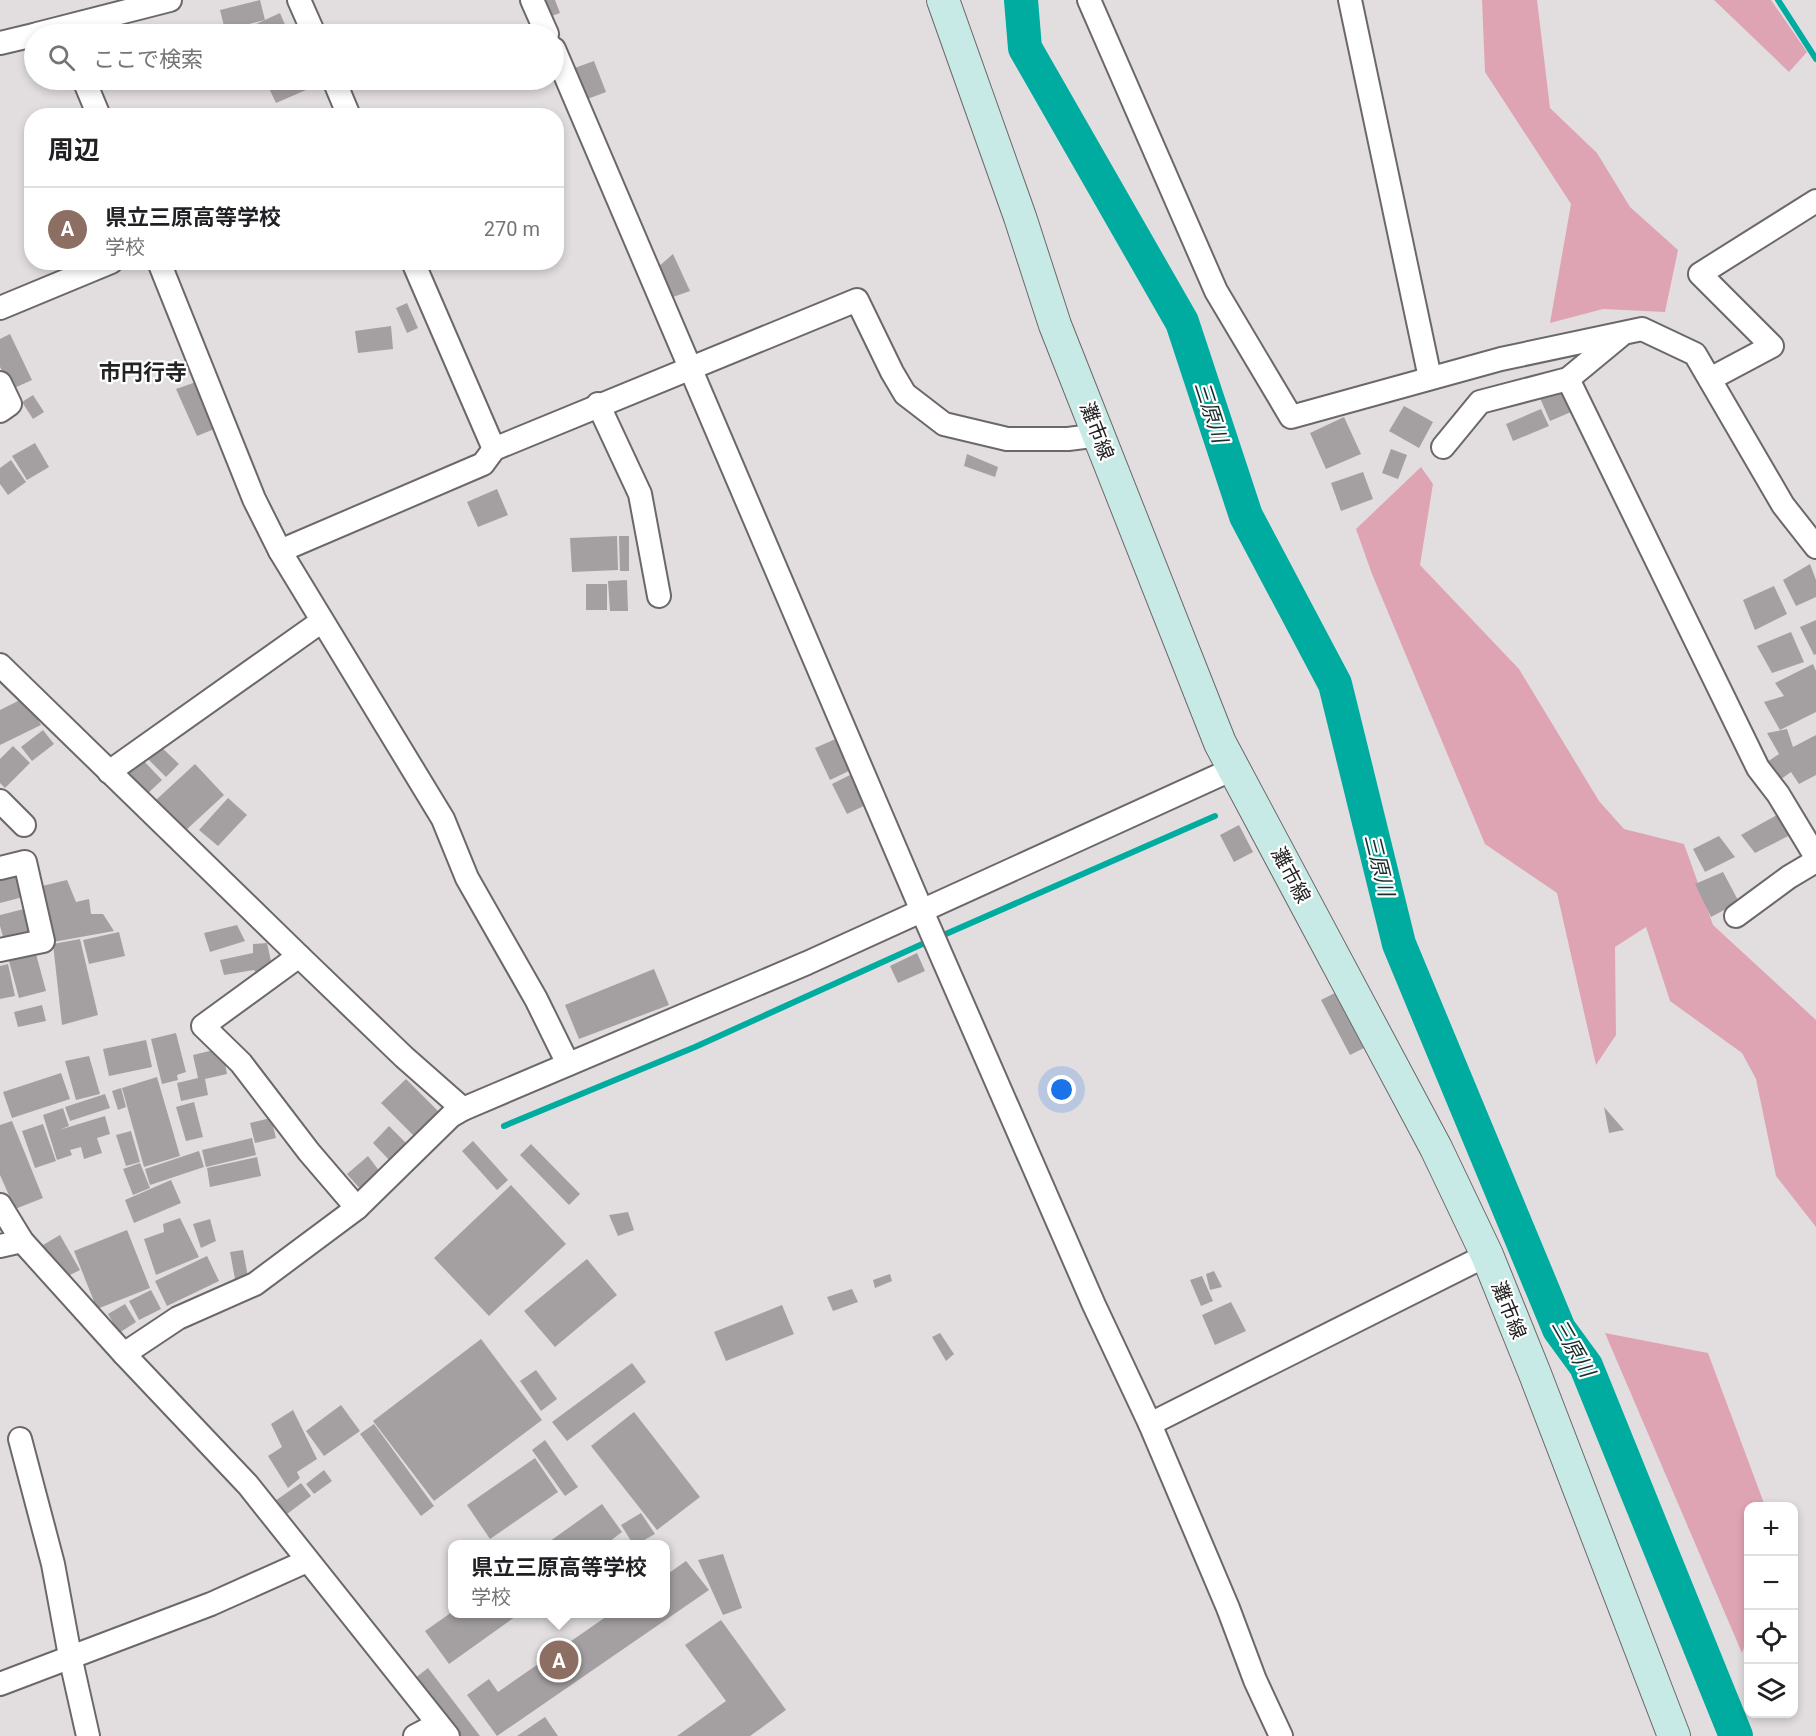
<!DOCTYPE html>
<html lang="ja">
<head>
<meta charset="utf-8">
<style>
	body { margin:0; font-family:Roboto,"Noto Sans JP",sans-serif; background:#f2f2f2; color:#202124 }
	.controls { position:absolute; right:18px; bottom:18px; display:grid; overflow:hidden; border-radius:12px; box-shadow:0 3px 9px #0003 }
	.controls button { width:54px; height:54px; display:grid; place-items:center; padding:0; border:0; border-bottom:2px solid #e0e0e0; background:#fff; color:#202124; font:30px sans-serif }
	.you { position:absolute; left:1062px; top:1090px; width:21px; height:21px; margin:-15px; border:4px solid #fff; border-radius:50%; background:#1a73e8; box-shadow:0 0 0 9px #1a73e833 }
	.badge { display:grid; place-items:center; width:39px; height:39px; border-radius:50%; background:#2a726a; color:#fff; font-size:20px; font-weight:700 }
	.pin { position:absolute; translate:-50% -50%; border:3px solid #fff; box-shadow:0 2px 6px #0006 }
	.popup { position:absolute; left:448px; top:1540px; width:222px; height:78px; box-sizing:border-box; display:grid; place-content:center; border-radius:12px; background:#fff; filter:drop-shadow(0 2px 4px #0005); font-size:20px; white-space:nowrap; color:#757577 }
	.popup b { font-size:22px; color:#202124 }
	.popup::after { content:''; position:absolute; left:50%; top:100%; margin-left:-12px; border:12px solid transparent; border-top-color:#fff }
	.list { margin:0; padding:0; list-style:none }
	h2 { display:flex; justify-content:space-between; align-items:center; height:78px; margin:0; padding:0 24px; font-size:26px }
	h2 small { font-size:20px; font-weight:400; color:#757577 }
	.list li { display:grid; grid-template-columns:39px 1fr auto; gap:18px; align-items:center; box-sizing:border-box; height:84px; padding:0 24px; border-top:2px solid #e0e0e0 }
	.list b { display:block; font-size:22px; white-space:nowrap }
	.list p { margin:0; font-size:20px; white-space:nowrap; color:#757577 }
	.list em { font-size:20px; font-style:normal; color:#757577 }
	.icon { flex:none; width:33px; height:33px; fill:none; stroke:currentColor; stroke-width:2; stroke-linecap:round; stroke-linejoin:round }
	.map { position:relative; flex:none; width:1816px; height:1736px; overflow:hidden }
	.search { position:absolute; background:#fff; box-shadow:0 3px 9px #0003; left:24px; top:24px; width:540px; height:66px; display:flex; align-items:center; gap:15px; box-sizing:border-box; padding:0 21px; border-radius:33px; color:#757577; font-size:22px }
	.panel { position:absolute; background:#fff; box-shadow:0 3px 9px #0003; left:24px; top:108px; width:540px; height:162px; border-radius:24px }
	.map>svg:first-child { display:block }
	.green { fill:#dfa4b4 }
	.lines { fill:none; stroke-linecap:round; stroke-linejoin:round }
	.stream { stroke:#00ac9f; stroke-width:6 }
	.river { stroke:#00ac9f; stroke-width:34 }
	.building { fill:#a4a0a1 }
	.street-casing { stroke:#6c6869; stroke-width:26 }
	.secondary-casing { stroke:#6c6869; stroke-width:34 }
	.street { stroke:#fff; stroke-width:22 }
	.secondary { stroke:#c8eae6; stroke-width:32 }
	.labels { text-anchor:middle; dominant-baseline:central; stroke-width:4.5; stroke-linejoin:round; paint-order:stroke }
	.street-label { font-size:20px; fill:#242323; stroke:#fff }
	.water-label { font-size:21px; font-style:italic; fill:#172e2b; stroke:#fff }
	.quarter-label { font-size:22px; font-weight:bold; fill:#242323; stroke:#fff }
</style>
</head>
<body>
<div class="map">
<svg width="1816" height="1736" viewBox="0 0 1816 1736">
	<rect width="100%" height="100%" fill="#e2dedf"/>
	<!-- green -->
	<g class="green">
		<polygon points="1482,0 1537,0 1550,108 1597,153 1630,207 1678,250 1665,312 1603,309 1550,323 1571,204 1485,72"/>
		<polygon points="1714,0 1771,0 1807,52 1789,72"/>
		<polygon points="1421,467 1433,484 1420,565 1519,669 1599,801 1624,829 1684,844 1713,925 1816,1020 1816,1227 1776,1176 1756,1079 1742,1053 1670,1001 1646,927 1615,947 1616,1035 1596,1065 1557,893 1485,844 1372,574 1356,529"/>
		<polygon points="1605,1333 1708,1353 1765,1506 1748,1506 1748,1635 1742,1653"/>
	</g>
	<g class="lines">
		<!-- stream -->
		<g class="stream">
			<polyline points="1778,0 1816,59"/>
			<polyline points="939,937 1215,816"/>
			<polyline points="504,1126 695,1047 929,941"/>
		</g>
		<!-- river -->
		<polyline class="river" points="1021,0 1025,48 1182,322 1246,516 1335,684 1399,944 1559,1329 1586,1366 1736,1736"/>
	</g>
	<!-- building -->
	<g class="building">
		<polygon points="260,0 265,20 225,30 220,10"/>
		<polygon points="539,0 555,0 560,13 546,18"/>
		<polygon points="280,13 289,34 245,34 243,30"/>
		<polygon points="594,61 606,92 582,101 569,70"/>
		<polygon points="265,80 310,80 313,87 276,103"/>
		<polygon points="673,254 690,291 670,298 657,268"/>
		<polygon points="407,303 418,328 407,333 396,308"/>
		<polygon points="391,326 393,349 358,353 355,331"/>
		<polygon points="10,334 32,380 12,389 0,367 0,339"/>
		<polygon points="196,382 217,428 197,436 176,389"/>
		<polygon points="1569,386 1578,409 1550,421 1540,398"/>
		<polygon points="33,395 44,412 33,419 22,402"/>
		<polygon points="1404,406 1433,422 1419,448 1389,431"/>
		<polygon points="1541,409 1549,426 1513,441 1506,424"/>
		<polygon points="1344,417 1361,454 1326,469 1310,433"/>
		<polygon points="35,443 49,467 27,480 12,456"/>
		<polygon points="1391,449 1407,455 1398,479 1382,473"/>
		<polygon points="967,454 998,467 995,477 964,466"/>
		<polygon points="11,460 26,482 8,495 0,484 0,468"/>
		<polygon points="1363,472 1373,499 1341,511 1331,483"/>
		<polygon points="497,489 508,515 478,527 467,502"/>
		<polygon points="617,536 618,570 572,572 570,538"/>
		<polygon points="619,536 629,536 629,571 620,571"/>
		<polygon points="1810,564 1816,580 1816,597 1796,606 1783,580"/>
		<polygon points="627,580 628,611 610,611 608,581"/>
		<rect x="586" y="584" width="21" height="26"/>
		<polygon points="1774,586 1787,614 1755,630 1743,600"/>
		<polygon points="1816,620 1816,654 1814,655 1800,627"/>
		<polygon points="1791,632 1804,662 1772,673 1757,646"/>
		<polygon points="1813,664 1816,671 1816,712 1780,730 1764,702 1784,696 1775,683"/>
		<polygon points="26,697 41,725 0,745 0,710"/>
		<polygon points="1787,729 1793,747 1816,735 1816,775 1799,784 1791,772 1777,782 1764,764 1779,754 1767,733"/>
		<polygon points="43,730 54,744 32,761 21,747"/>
		<polygon points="840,737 853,769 830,780 815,748"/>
		<polygon points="157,743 179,764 166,777 144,755"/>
		<polygon points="13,746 30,763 5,788 0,783 0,759"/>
		<polygon points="138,755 162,780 145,796 121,770"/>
		<polygon points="195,764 224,795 185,831 156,800"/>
		<polygon points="856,772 870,803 847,814 832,784"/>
		<polygon points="228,798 247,815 218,846 199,830"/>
		<polygon points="1784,811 1798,831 1755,853 1741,835"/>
		<polygon points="1239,825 1253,852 1234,862 1220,835"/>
		<polygon points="1719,836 1735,857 1705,872 1693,849"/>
		<polygon points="20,871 27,896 0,903 0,877"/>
		<polygon points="1723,872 1739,902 1711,917 1695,884"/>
		<polygon points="67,880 76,902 89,899 91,914 103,914 114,931 53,942 42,886"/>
		<polygon points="28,908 34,932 4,940 0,926 0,915"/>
		<polygon points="237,925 245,941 210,952 204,933"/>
		<polygon points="119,932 125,956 89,964 83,940"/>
		<polygon points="80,939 98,1015 62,1025 53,944"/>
		<polygon points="267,943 273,970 259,976 254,970 224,975 220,960 253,953 253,944"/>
		<polygon points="917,953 925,971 898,983 890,966"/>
		<polygon points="36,954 46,991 19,998 9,961"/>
		<polygon points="8,964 15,996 0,999 0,966"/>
		<polygon points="654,969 669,1005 579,1039 565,1005"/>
		<polygon points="1335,993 1364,1048 1350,1055 1321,1000"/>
		<polygon points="42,1005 46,1021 18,1027 14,1012"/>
		<polygon points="176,1033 186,1072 177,1075 178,1080 162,1084 151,1039"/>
		<polygon points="146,1040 152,1067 109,1076 103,1049"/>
		<polygon points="222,1048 227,1074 205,1079 208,1095 181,1101 177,1083 198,1078 193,1055"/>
		<polygon points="89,1056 100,1094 76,1100 65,1061"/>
		<polygon points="61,1073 70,1099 12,1118 3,1092"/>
		<polygon points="157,1077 180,1156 144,1167 122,1088"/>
		<polygon points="406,1079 442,1115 417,1139 381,1103"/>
		<polygon points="121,1088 126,1107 118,1110 112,1091"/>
		<polygon points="105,1094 110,1108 70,1121 65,1107"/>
		<polygon points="194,1102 203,1137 186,1141 176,1107"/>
		<polygon points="1604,1107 1624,1130 1609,1133"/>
		<polygon points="63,1108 69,1126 59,1130 105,1116 110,1134 97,1138 102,1153 84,1159 81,1147 70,1150 72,1155 57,1160 43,1115"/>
		<polygon points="271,1118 276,1138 255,1143 250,1123"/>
		<polygon points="12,1121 43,1198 15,1209 0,1175 0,1125"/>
		<polygon points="43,1124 56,1161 35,1168 22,1131"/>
		<polygon points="389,1126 408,1145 391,1162 373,1143"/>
		<polygon points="131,1131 140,1162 126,1166 116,1135"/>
		<polygon points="252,1138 256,1155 206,1167 202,1150"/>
		<polygon points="473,1141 508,1180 497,1190 462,1151"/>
		<polygon points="531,1144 580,1194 569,1205 520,1155"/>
		<polygon points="199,1151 204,1167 150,1185 145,1169"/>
		<polygon points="368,1156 380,1172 361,1190 347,1174"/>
		<polygon points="257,1157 261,1176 210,1187 207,1168"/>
		<polygon points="140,1163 150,1188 133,1195 123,1169"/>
		<polygon points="171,1180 181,1203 134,1223 125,1200"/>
		<polygon points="511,1185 566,1244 489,1316 434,1258"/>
		<polygon points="628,1212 634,1230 618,1236 609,1215"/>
		<polygon points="180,1218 199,1257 156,1275 144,1239 164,1232 163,1224"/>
		<polygon points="210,1219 216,1241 201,1248 193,1224"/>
		<polygon points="127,1230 150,1288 97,1309 74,1251"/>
		<polygon points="60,1235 80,1270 62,1279 43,1245"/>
		<polygon points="243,1250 248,1277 235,1279 230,1252"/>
		<polygon points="207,1256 219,1281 167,1306 155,1281"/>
		<polygon points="587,1259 617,1295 555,1347 524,1311"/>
		<polygon points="1214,1271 1222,1287 1210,1290 1206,1274"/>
		<polygon points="890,1274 892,1281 875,1288 873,1280"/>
		<polygon points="1202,1276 1213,1301 1201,1306 1190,1280"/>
		<polygon points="852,1289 858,1302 833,1311 827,1297"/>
		<polygon points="151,1290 161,1309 139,1320 129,1301"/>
		<polygon points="1231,1302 1246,1331 1215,1345 1202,1315"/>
		<polygon points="125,1304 136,1322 119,1333 108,1314"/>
		<polygon points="782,1305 794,1334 726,1361 714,1332"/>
		<polygon points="940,1333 954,1354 946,1361 932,1337"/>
		<polygon points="481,1339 542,1420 434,1501 373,1421"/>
		<polygon points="632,1363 646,1382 567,1441 552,1422"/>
		<polygon points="536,1370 557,1399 541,1411 520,1381"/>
		<polygon points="341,1405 360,1431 324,1456 306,1431"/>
		<polygon points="293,1410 317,1459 297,1472 300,1478 288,1488 268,1456 282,1447 271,1424"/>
		<polygon points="634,1412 700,1497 657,1530 591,1446"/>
		<polygon points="374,1424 434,1506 421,1516 360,1434"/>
		<polygon points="545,1440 578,1487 565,1496 532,1450"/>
		<polygon points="535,1458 558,1492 490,1539 467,1505"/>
		<polygon points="324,1470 332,1481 314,1494 306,1484"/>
		<polygon points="301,1483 311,1496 283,1517 272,1503"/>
		<polygon points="602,1504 622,1532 609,1542 611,1544 546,1544"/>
		<polygon points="641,1513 655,1534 637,1544 633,1544 621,1525"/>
		<polygon points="723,1554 742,1608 723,1615 698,1560"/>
		<polygon points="686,1561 709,1590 497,1736 467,1695 489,1679 498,1692 610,1614 666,1614 666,1575"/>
		<polygon points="452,1612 452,1614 519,1614 449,1664 425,1631"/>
		<polygon points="721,1620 786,1710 750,1736 677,1736 726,1701 685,1645"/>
		<polygon points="428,1668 480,1736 457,1736 414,1679"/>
		<polygon points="545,1717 558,1736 517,1736"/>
	</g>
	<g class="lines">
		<!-- street casing -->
		<g class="street-casing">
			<g id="street">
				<polyline points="299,0 314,34"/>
				<polyline points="532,0 547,34"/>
				<polyline points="1089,0 1216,291 1291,417 1501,359 1642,329 1695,354 1783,505 1816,547"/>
				<polyline points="1350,0 1430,378"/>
				<polyline points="37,34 170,0"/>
				<polyline points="0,43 34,35"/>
				<polyline points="554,49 922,911 1094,1305 1150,1424 1228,1608 1255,1680 1281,1736"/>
				<polyline points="84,80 99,116"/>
				<polyline points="334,80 349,116"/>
				<polyline points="159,262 254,499 280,551 443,819 467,878 536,999 568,1064"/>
				<polyline points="413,262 494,449"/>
				<polyline points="0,308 111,262"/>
				<polyline points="1568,379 1758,768 1778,794 1816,857"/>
				<polyline points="1710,379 1772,346 1700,274 1816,201"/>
				<polyline points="0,383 10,404 0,411"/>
				<polyline points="598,404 640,494 659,596"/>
				<polyline points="1443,447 1480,402 1568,379 1620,336"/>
				<polyline points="280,551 483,464 494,449 857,300 892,372 905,394 944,424 1007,439 1068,439 1100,435"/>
				<polyline points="0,665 299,956 404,1057 463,1109"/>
				<polyline points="109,772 322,621"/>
				<polyline points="0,801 24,825"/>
				<polyline points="0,868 25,862 43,941 0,950"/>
				<polyline points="1736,916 1789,877 1816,861"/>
				<polyline points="299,956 203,1026 241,1063 309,1152 357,1208"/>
				<polyline points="0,1205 22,1241 124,1354 248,1485 448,1736"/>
				<polyline points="0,1246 22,1241"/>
				<polyline points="124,1354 178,1318 255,1284 357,1208 451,1116 463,1109 807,963 1233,769"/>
				<polyline points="1150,1424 1487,1255"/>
				<polyline points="20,1439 53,1564 70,1656 88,1736"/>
				<polyline points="0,1684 211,1604 307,1561"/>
				<polyline points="415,1736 438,1724"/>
			</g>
		</g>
		<!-- secondary casing -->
		<g class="secondary-casing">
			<polyline id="secondary" points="943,0 1020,217 1055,325 1220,743 1436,1148 1487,1255 1535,1374 1674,1736"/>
		</g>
		<!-- street -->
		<use href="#street" class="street"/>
		<!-- secondary -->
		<use href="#secondary" class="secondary"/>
	</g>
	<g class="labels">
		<!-- street labels -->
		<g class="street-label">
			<text transform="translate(1097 431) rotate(69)">灘市線</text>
			<text transform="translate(1291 875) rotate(62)">灘市線</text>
			<text transform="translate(1509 1310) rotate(68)">灘市線</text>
		</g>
		<!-- water labels -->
		<g class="water-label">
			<text transform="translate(1211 412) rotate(72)">三原川</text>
			<text transform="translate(1379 865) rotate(76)">三原川</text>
			<text transform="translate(1573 1348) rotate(60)">三原川</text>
		</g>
		<!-- quarter labels -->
		<g class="quarter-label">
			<text x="143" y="372">市円行寺</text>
		</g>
	</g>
</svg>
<div class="controls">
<button>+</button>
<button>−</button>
<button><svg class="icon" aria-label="locate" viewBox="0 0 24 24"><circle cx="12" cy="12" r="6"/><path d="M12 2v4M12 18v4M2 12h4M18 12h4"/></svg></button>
<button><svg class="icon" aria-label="layers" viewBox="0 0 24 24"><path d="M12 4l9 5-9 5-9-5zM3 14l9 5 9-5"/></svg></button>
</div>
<div class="you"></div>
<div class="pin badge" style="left:559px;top:1660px;background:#8d6e63">A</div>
<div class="popup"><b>県立三原高等学校</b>学校</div>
<div class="search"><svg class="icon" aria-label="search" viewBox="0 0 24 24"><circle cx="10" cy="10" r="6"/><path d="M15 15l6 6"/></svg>ここで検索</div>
<section class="panel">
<h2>周辺<small></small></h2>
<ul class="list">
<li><span class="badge" style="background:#8d6e63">A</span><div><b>県立三原高等学校</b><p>学校</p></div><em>270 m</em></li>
</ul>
</section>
</div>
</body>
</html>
